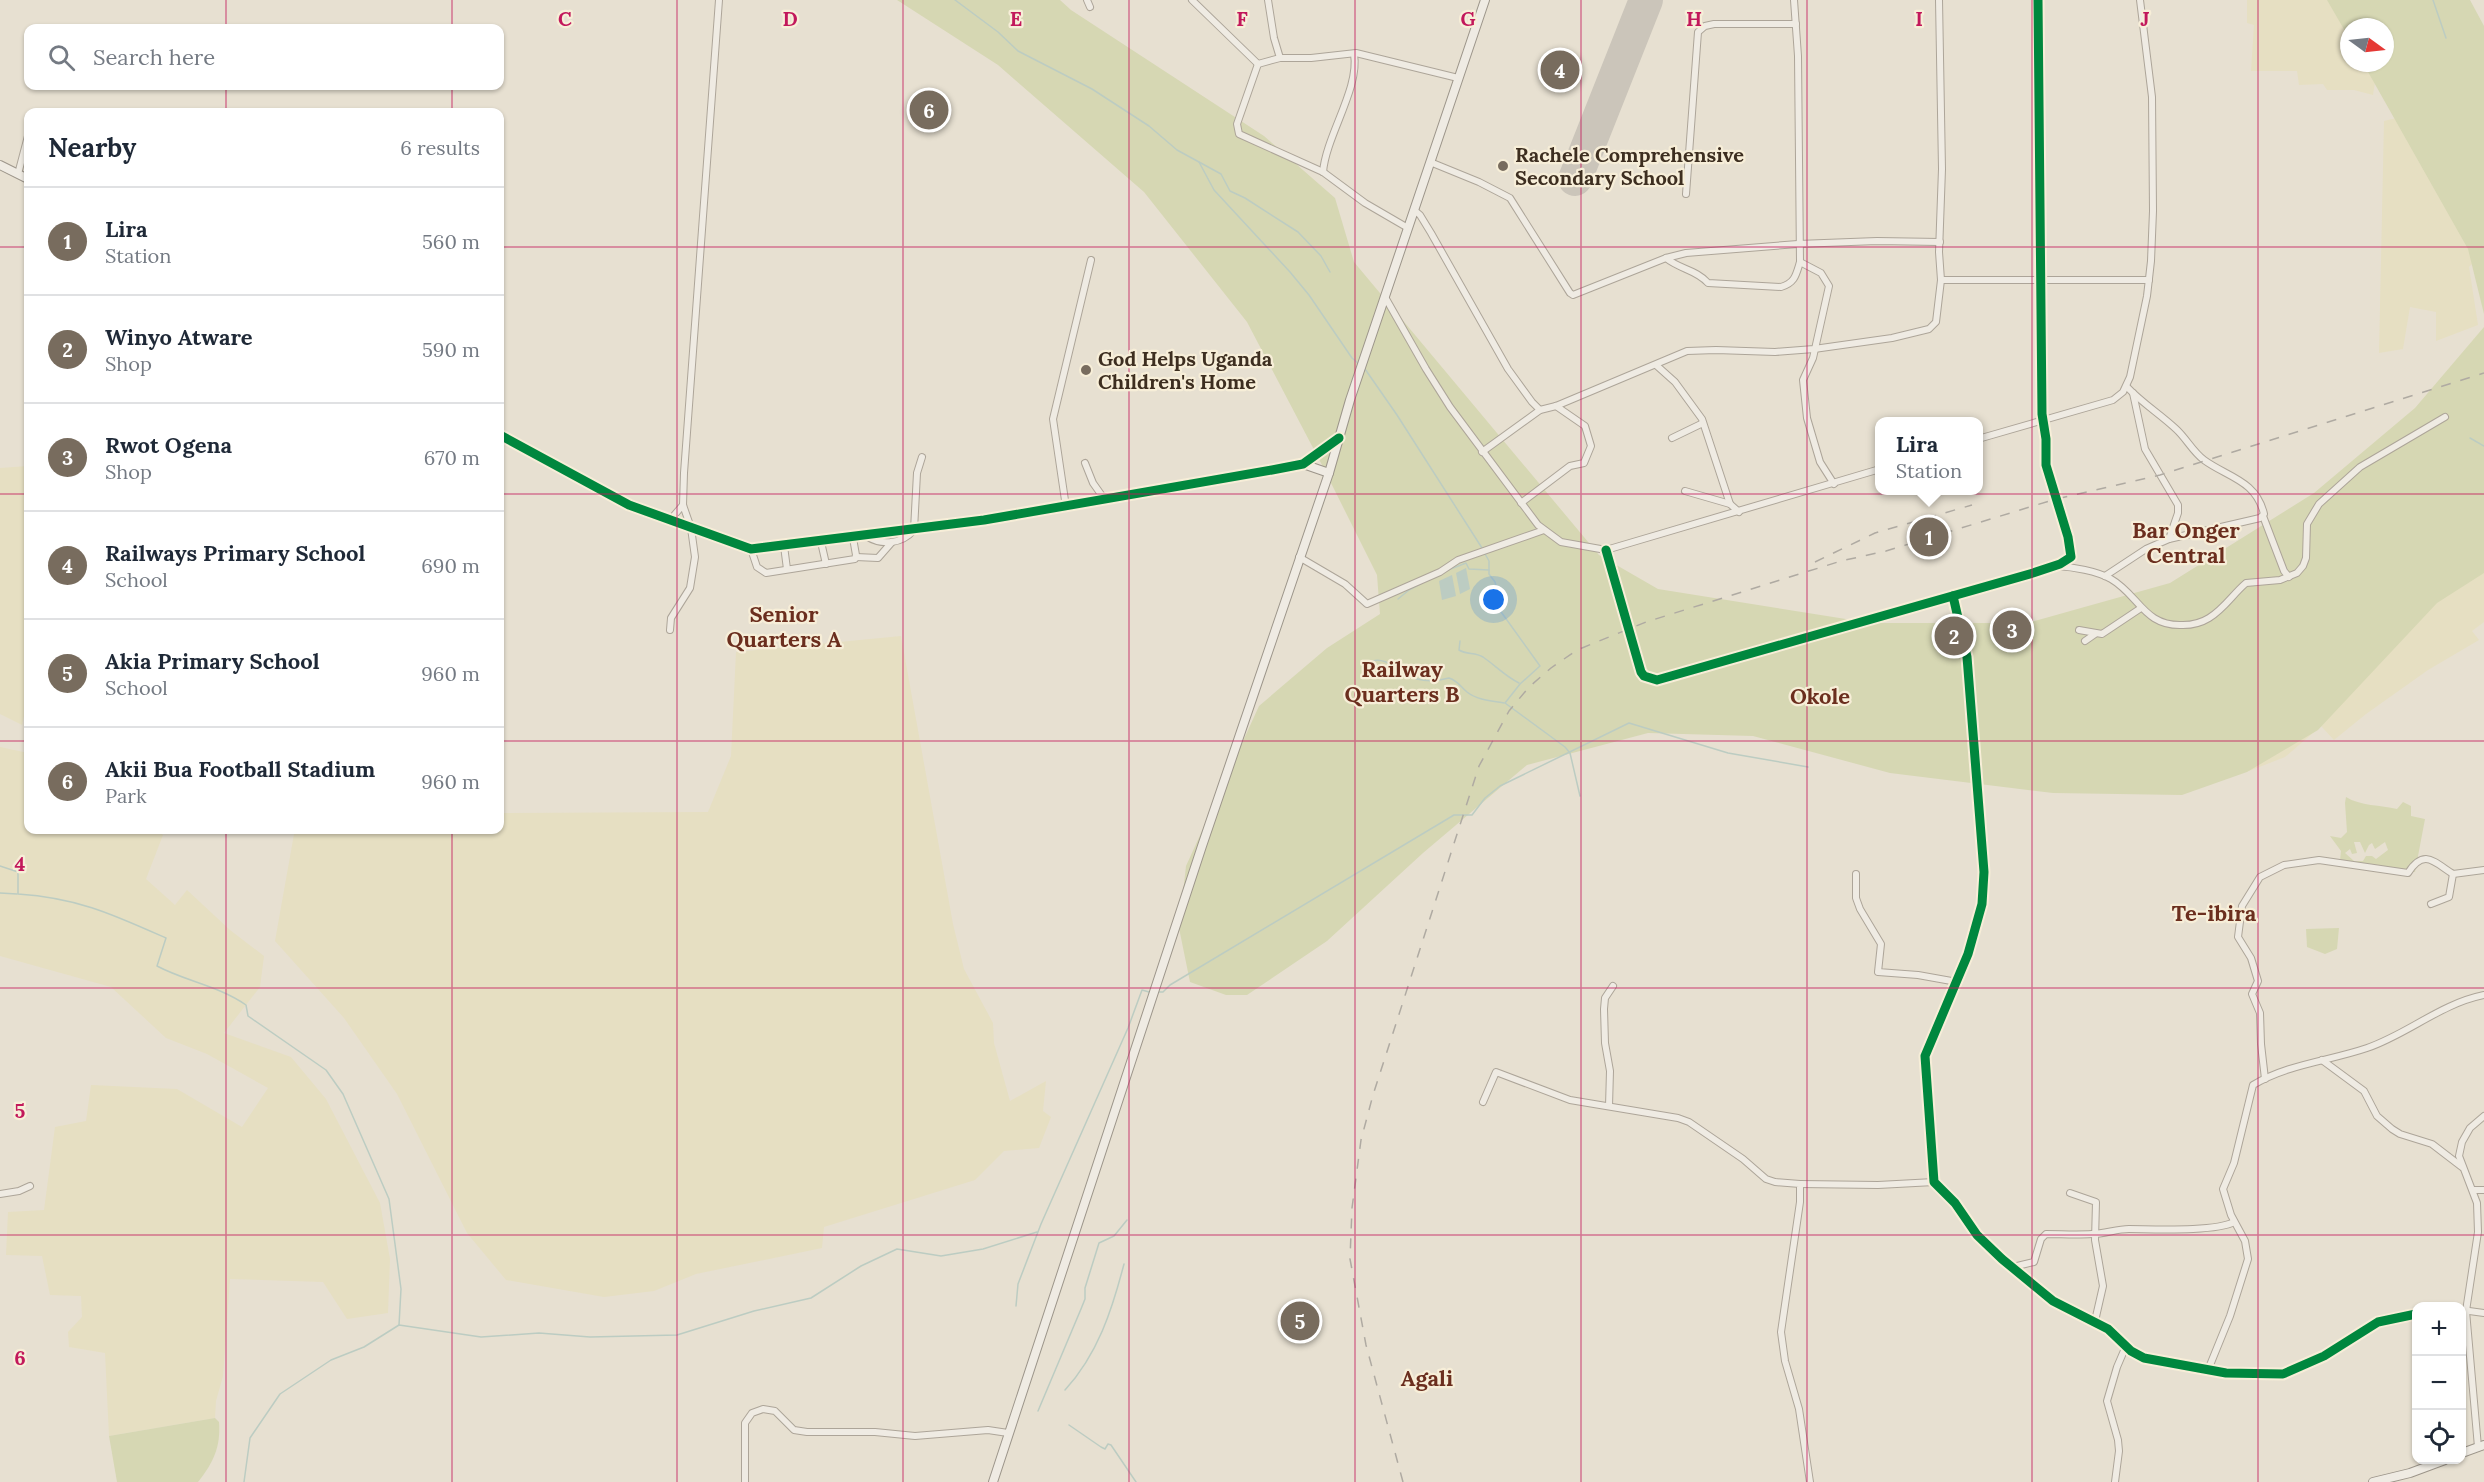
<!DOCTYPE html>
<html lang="en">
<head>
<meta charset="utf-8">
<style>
	body { margin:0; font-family:Lora,serif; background:#f2f2f3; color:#1f2937 }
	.controls { position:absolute; right:18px; bottom:18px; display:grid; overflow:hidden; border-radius:12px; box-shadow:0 2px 4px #0004 }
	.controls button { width:54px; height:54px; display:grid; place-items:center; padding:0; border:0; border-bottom:2px solid #e0e1e3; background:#fff; color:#1f2937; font:30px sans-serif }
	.compass { position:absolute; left:2340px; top:18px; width:54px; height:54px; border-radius:50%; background:#fff; box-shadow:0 2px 4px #0004; rotate:105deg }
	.you { position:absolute; left:1494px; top:600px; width:21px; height:21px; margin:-15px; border:4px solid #fff; border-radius:50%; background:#1a73e8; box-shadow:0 0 0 9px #1a73e833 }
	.badge { display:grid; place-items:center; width:39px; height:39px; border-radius:50%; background:#786c5e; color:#fff; font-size:20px; font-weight:700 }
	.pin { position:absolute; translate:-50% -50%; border:3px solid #fff; box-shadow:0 2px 6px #0006 }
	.popup { position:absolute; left:1875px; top:417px; width:108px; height:78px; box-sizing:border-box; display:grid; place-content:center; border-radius:12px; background:#fff; filter:drop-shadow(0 2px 4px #0005); font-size:20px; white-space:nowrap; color:#747a83 }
	.popup b { font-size:22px; color:#1f2937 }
	.popup::after { content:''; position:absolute; left:50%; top:100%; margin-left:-12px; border:12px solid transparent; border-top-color:#fff }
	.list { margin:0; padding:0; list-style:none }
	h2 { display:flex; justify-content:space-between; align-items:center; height:78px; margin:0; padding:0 24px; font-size:26px }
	h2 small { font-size:20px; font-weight:400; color:#747a83 }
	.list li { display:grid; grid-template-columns:39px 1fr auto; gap:18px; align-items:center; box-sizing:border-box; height:108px; padding:0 24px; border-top:2px solid #e0e1e3 }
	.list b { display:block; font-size:22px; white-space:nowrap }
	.list p { margin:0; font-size:20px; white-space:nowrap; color:#747a83 }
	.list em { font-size:20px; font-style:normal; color:#747a83 }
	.icon { flex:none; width:33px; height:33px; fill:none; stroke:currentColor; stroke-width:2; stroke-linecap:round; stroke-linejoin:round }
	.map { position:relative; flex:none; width:2484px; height:1482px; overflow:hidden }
	.search { position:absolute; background:#fff; box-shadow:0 2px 4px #0004; left:24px; top:24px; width:480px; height:66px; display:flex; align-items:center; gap:15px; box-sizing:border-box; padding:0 21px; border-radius:12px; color:#747a83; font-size:22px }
	.panel { position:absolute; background:#fff; box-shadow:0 2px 4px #0004; left:24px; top:108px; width:480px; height:726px; border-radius:12px }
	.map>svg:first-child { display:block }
	.farmland { fill:#e6dfc2; fill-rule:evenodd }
	.green { fill:#d6d7b3; fill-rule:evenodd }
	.water { fill:#bcccc2 }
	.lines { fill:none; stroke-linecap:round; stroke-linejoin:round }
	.stream { stroke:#bcccc2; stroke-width:1.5 }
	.runway { stroke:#cbc5ba; stroke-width:34 }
	.street-casing { stroke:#ada599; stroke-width:8 }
	.secondary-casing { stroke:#9c958a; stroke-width:10 }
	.street { stroke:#efebe3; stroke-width:6 }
	.secondary { stroke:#efebe3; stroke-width:8 }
	.rail { stroke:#afaaa2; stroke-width:1.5; stroke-dasharray:10 10; stroke-linecap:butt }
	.cycleway-casing { stroke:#f7eed8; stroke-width:13 }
	.cycleway { stroke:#00873e; stroke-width:9 }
	.grid { fill:none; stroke:#c2185b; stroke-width:1.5; stroke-opacity:0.55 }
	.poi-dot { fill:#786c5e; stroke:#f7eed8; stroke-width:2 }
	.labels { text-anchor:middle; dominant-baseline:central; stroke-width:4.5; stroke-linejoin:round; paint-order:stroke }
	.poi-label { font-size:20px; font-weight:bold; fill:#3d2e20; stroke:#f7eed8; text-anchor:start }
	.quarter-label { font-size:22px; font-weight:bold; fill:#6b2e1e; stroke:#f7eed8 }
	.grid-label { font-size:20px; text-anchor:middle; font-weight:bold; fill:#c2185b; stroke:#f7eed8; stroke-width:4.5; stroke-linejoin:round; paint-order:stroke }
</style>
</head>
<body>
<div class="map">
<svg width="2484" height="1482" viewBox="0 0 2484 1482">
	<rect width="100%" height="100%" fill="#e7e0d1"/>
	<!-- farmland -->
	<g class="farmland">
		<path d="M2247,0H2418L2410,34L2376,75L2373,95L2354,90H2327L2323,84L2299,85L2297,71H2251L2254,25L2247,23ZM2349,27H2385V63H2349Z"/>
		<polygon points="2425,111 2484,251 2469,267 2478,325 2436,341 2436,312 2410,307 2403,349 2379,353 2384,121"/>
		<polygon points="28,466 28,702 27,703 22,725 0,714 0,468"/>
		<polygon points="2484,469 2484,622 2472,631 2479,640 2428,670 2366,714 2334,740 2321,726 2285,757 2249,771 2219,677"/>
		<polygon points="901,636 953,924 964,969 993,1023 994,1043 1010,1101 1046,1081 1043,1111 1051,1117 1039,1148 1004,1151 975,1180 824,1227 822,1248 696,1274 654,1291 604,1297 506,1280 467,1233 397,1094 344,1018 275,941 294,834 316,830 500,830 500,813 708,812 731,756 736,652"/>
		<polygon points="0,747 28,753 28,830 157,830 163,835 146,879 175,905 187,890 230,930 264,956 260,987 224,1033 291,1057 326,1099 380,1203 390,1259 388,1313 347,1319 323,1282 230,1279 223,1376 216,1401 215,1418 109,1436 105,1353 69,1347 68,1332 82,1317 81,1296 50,1295 42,1256 6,1255 8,1212 44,1210 55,1127 86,1121 91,1085 177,1089 242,1127 268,1088 207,1054 166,1038 111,987 0,956"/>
	</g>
	<!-- green -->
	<g class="green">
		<polygon points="897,0 1060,0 1071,10 1264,136 1335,198 1354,262 1599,555 1658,589 1871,623 2028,623 2170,583 2314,493 2415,408 2484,327 2484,573 2437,603 2318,730 2247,772 2182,795 2053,793 1890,773 1753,736 1648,733 1527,765 1423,853 1327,941 1247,995 1226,995 1190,982 1179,928 1186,866 1259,706 1327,648 1380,614 1377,575 1322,465 1247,322 1144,192 998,65"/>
		<polygon points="2327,0 2470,0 2484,26 2484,314 2468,249 2363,63 2385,63 2385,27 2349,27 2349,38"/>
		<path d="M2346,797C2360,806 2381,805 2397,809L2403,802L2411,806V816L2425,819L2415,872L2340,861L2341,851L2330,836L2341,838L2347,832L2345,803ZM2354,842H2360L2365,853L2369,845L2372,843L2375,849L2385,842L2388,850L2376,859L2372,856H2366L2363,861H2354L2345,853L2350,849L2352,854L2357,853Z"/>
		<polygon points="2339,928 2337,949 2325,954 2307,947 2306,929"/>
		<path d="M215,1418L219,1422C221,1447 213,1463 198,1482H117L109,1436Z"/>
	</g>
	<!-- water -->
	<g class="water">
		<polygon points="1466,568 1470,589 1460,594 1456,573"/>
		<polygon points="1452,575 1456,596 1442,600 1439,581"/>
	</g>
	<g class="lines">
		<!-- stream -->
		<g class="stream">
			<polyline points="955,0 998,32 1018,51 1092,89 1149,126 1177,150 1221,174 1230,191 1245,198 1298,232 1321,256 1330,272"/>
			<polyline points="2433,0 2446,38"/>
			<polyline points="1199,162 1214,190 1290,272 1309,295 1352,358 1359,364"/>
			<polyline points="1365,369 1397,415 1482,548"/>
			<polyline points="2470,438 2484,446"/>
			<polyline points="1484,552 1489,561 1489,574 1495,582 1499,596 1499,609 1540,666 1520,684 1505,703 1565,747 1570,753 1580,796"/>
			<polyline points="1448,570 1466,563 1469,569 1489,570"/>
			<polyline points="1398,599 1409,590 1422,583"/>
			<path d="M1460,641L1459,650C1467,655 1475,652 1483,657C1496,666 1505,676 1519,683"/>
			<path d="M1370,662C1386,654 1402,675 1417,679C1429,682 1438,681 1449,678C1458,681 1460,686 1467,692C1477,700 1492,701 1504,703"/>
			<path d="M0,866L18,872V894C78,898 112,914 166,938L157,966C185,981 219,986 246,1005L248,1016L326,1070L343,1094L389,1199L401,1289L399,1325"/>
			<polyline points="0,893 17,894"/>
			<polyline points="1157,992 1163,992 1170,985 1454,815 1472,815 1485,798 1500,786 1629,723 1728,753 1808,767"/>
			<polyline points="1016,1306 1018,1284 1041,1224 1128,1028 1142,990 1149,992"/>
			<path d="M1065,1390C1098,1354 1112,1310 1124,1264"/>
			<polyline points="1038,1411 1081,1309 1085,1299 1085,1288 1099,1243 1114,1236 1127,1220"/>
			<polyline points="1069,1425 1101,1447 1105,1449 1108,1444 1111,1445 1136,1482"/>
			<polyline points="244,1482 250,1438 280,1394 331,1360 364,1347 399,1325 481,1337 539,1333 590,1337 677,1335 754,1311 811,1298 861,1266 897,1249 941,1256 983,1249 1037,1232"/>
		</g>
		<!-- runway -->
		<polyline class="runway" points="1575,179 1646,0"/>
		<!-- street casing -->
		<g class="street-casing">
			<g id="street">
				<polyline points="1087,0 1090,7"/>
				<polyline points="1192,0 1258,64"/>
				<polyline points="1794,0 1798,56 1800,262 1821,273 1829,286 1813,358 1803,380 1807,418 1820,462 1834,484"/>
				<polyline points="1939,0 1942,169 1939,252 1941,280 2149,280"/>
				<polyline points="1280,58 1311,58 1356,53 1458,78"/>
				<polyline points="1258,64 1237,124 1239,134 1323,172 1365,203 1408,228"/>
				<polyline points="1258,64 1280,58 1274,38 1268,0"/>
				<polyline points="1430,162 1479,182 1510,198 1570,293 1573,295 1666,258 1686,253 1798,244 1877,241 1940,242"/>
				<path d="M1323,172C1326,136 1360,88 1354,54"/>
				<polyline points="18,174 28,136"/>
				<polyline points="1686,194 1698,32 1705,26 1714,24 1796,24"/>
				<polyline points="1414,210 1420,215 1431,233 1508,369 1532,402 1540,410"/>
				<path d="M1666,258C1679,269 1697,270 1708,283L1781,287C1795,283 1796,275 1800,262"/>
				<polyline points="1385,297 1426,369 1450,407 1538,525 1561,542 1606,550 1880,469"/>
				<polyline points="1656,365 1675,382 1702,419 1730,504"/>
				<polyline points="2133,393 2145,449 2178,505 2178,513 2169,539"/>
				<polyline points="1672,438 1703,423"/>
				<polyline points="1978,439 2113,400 2123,392 2130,377 2147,296 2151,261 2153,211 2152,97 2140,0"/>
				<polyline points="1482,452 1540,410 1556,406 1687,351 1716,350 1775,352 1814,349 1892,338 1929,329 1936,322 1941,280"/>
				<polyline points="1085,463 1093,483 1105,500"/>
				<polyline points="1685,491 1730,504 1739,512"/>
				<polyline points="1521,503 1570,466 1584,463 1591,446 1585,426 1556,406"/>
				<polyline points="1066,507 1053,419 1091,260"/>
				<polyline points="2263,516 2284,571 2289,577"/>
				<polyline points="670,520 683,505"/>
				<path d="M866,536C882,546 902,544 914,530L917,473L922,457"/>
				<polyline points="821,542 826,564"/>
				<polyline points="784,546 787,569"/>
				<polyline points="751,549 757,567 766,573 855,559 856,555 853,538"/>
				<polyline points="1606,550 1641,672 1644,676 1657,680 2033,573 2060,564 2071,557 2068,537 2046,465 2046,439 2042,414 2038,0"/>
				<polyline points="856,557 878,558 892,542"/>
				<polyline points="1299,557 1345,584 1367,604 1440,572 1458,560 1544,530"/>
				<path d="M2057,566C2073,567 2097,571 2111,579C2139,595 2144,627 2183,625C2192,625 2201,623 2209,618C2224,609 2233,594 2246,583L2280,580L2297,573L2303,566L2306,558L2307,524L2319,504L2360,467L2445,417"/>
				<path d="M2105,576L2146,549L2169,539L2260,518L2264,514C2256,480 2227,477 2204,460C2193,452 2186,438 2176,429C2160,414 2142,403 2127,387"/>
				<polyline points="1953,596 1967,657 1984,872 1982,904 1968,954 1925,1056 1934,1182 1955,1203 1977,1235 2002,1259 2053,1301 2108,1329 2131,1351 2144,1358 2226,1373 2283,1374 2324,1356 2378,1322 2416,1314"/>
				<polyline points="670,630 671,618 690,588 695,557 691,528 683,505 684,473 719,0"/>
				<polyline points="2079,630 2102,634 2141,608"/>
				<polyline points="2085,641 2095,634"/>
				<polyline points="1856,874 1856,898 1860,909 1881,944 1878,972 1918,975 1957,982"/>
				<polyline points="2431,904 2449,897 2453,874"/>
				<polyline points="2322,1060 2364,1091 2377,1116 2392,1129 2400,1134 2432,1144 2462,1167"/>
				<path d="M2265,1079L2261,1044L2260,1013L2252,994L2258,981L2251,958L2238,937L2242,906L2260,877L2284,865L2319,860L2408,873C2424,848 2434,862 2453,874L2484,870"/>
				<polyline points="1483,1102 1496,1072 1570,1100 1678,1118 1689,1122 1743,1159 1766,1179 1775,1182 1800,1184 1800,1202 1781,1332 1785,1361 1799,1409 1810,1482"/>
				<polyline points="1609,1106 1610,1071 1605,1043 1604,1009 1605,998 1613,986"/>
				<polyline points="1800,1184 1878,1185 1934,1182"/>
				<polyline points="2473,1190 2484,1190"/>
				<polyline points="2070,1193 2096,1202 2095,1240 2103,1286 2095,1321"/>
				<polyline points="0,1194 19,1191 30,1186"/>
				<path d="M2013,1267L2034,1262L2041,1239L2046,1234C2061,1234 2077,1235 2092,1234C2105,1234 2116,1229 2129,1229C2152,1229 2215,1232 2234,1222"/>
				<polyline points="2462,1310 2484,1313"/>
				<path d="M2208,1370L2230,1316L2248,1259L2245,1241L2231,1215L2223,1189L2234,1163L2253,1085C2288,1064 2329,1061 2367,1048C2408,1034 2440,1004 2484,995"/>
				<polyline points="2478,1447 2466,1311 2478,1232 2477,1203 2459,1156 2462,1142 2470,1128 2484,1116"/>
				<polyline points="745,1482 745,1423 752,1413 763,1409 775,1411 794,1430 807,1432 875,1432 915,1436 988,1430 1008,1433"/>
				<polyline points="2115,1482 2119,1451 2118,1440 2107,1401 2117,1367 2126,1346"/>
			</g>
		</g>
		<!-- secondary casing -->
		<g class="secondary-casing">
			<g id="secondary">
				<polyline points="0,165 28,179"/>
				<polyline points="500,435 629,505 751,549 984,520 1272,470 1303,464 1338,438"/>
				<polyline points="1303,464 1329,473"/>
				<polyline points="2462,1453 2484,1445"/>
				<polyline points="993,1482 1202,846 1329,473 1350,400 1485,0"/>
				<polyline points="2373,1482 2410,1473 2445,1460"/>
			</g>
		</g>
		<!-- street -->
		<use href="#street" class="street"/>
		<!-- secondary -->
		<use href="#secondary" class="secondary"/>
		<!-- rail -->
		<g class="rail">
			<polyline points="1815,562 1875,533 1972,505"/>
			<polyline points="1403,1482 1366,1345 1350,1259 1352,1208 1361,1140 1373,1095 1479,766 1509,711 1529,687 1551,668 1577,650 1646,622 1841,561 1886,551 2056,499 2160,475 2484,373"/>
		</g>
		<!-- cycleway casing -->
		<g class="cycleway-casing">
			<g id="cycleway">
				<polyline points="500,435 629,505 751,549 984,520 1272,470 1303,464 1339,438"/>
				<polyline points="1606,550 1641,672 1644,676 1657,680 2033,573 2060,564 2071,557 2068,537 2046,465 2046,439 2042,414 2038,0"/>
				<polyline points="1953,596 1967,657 1984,872 1982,904 1968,954 1925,1056 1934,1182 1955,1203 1977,1235 2002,1259 2053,1301 2108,1329 2131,1351 2144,1358 2226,1373 2283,1374 2324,1356 2378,1322 2416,1314"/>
			</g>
		</g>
		<!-- cycleway -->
		<use href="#cycleway" class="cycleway"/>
	</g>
	<!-- grid -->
	<path class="grid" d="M226,0V28M452,0V28M677,0V1482M903,0V1482M1129,0V1482M1355,0V1482M1581,0V1482M1807,0V1482M2032,0V1482M2258,0V1482M226,86V112M452,86V112M0,247H28M500,247H2484M0,494H28M500,494H2484M0,741H28M500,741H2484M226,830V1482M452,830V1482M0,988H2484M0,1235H2484"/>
	<!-- markers -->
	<g class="poi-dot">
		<circle cx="1503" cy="166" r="6"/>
		<circle cx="1086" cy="370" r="6"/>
	</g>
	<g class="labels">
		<!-- poi labels -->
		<g class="poi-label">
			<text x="1515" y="154">Rachele Comprehensive<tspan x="1515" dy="23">Secondary School</tspan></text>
			<text x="1098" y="358">God Helps Uganda<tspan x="1098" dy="23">Children's Home</tspan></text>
		</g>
		<!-- quarter labels -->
		<g class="quarter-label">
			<text x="2186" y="530">Bar Onger<tspan x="2186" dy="25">Central</tspan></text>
			<text x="784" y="614">Senior<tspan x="784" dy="25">Quarters A</tspan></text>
			<text x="1402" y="669">Railway<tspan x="1402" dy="25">Quarters B</tspan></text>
			<text x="1820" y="696">Okole</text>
			<text x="2214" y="913">Te-ibira</text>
			<text x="1427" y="1378">Agali</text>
		</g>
	</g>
	<g class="grid-label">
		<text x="565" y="26">C</text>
		<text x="790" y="26">D</text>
		<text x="1016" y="26">E</text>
		<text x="1242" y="26">F</text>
		<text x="1468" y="26">G</text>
		<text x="1694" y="26">H</text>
		<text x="1919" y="26">I</text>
		<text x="2145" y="26">J</text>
		<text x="20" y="871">4</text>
		<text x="20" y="1118">5</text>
		<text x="20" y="1365">6</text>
	</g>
</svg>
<div class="controls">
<button>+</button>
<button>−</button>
<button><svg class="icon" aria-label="locate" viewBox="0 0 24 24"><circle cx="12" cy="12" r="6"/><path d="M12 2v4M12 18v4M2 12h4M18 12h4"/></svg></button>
</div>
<svg class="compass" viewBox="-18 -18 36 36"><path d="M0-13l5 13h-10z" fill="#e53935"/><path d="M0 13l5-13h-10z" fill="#747a83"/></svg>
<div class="you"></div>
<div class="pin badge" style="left:1929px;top:537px">1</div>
<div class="popup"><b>Lira</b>Station</div>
<div class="pin badge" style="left:1954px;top:636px">2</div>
<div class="pin badge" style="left:2012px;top:630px">3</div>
<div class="pin badge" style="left:1560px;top:70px">4</div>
<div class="pin badge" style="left:1300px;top:1321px">5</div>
<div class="pin badge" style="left:929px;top:110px">6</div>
<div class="search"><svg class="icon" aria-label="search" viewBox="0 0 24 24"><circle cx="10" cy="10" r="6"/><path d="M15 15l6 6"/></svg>Search here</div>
<section class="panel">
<h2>Nearby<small>6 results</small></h2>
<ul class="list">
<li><span class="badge">1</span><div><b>Lira</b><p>Station</p></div><em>560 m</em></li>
<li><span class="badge">2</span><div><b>Winyo Atware</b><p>Shop</p></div><em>590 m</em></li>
<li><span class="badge">3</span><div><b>Rwot Ogena</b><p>Shop</p></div><em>670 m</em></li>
<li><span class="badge">4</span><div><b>Railways Primary School</b><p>School</p></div><em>690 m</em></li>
<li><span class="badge">5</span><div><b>Akia Primary School</b><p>School</p></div><em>960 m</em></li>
<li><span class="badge">6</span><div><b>Akii Bua Football Stadium</b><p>Park</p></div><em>960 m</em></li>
</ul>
</section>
</div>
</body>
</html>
